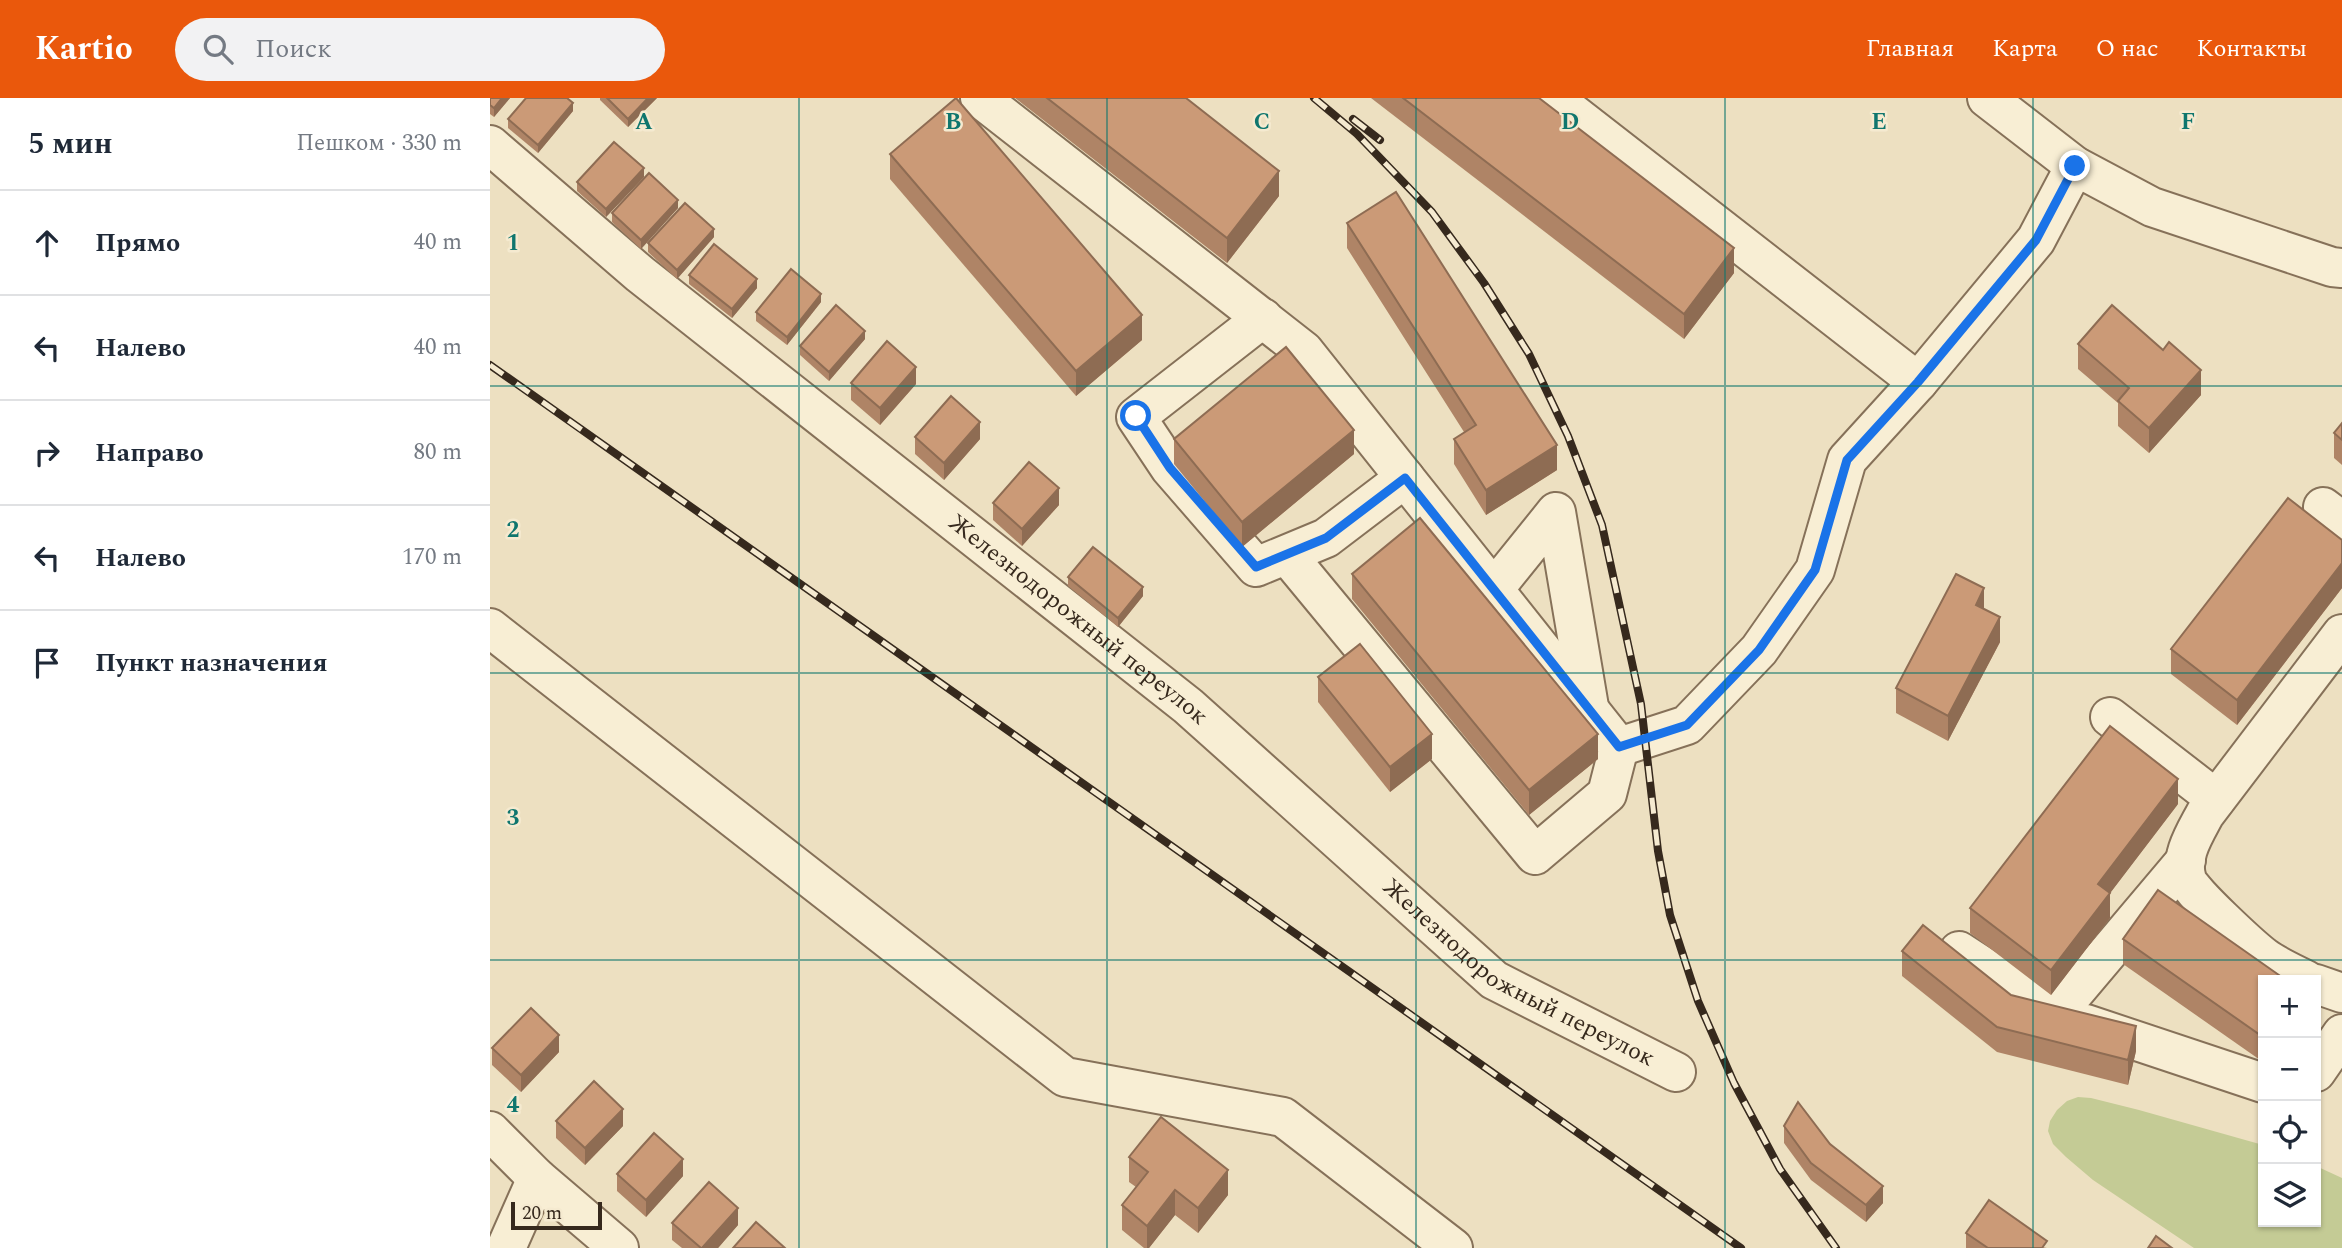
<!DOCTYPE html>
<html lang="ru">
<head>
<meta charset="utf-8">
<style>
	body { margin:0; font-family:Spectral,serif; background:#f2f2f3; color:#1f2937 }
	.controls { position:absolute; right:21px; bottom:21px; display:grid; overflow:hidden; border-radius:0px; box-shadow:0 2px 5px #0004 }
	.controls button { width:63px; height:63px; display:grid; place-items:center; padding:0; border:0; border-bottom:2px solid #e0e1e3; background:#fff; color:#1f2937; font:35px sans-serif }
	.scale { position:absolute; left:21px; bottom:18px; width:91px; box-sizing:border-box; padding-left:7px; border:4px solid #36291d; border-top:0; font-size:19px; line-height:24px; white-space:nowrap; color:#36291d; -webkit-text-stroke:5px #f5ead0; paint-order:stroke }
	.stop { position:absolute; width:21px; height:21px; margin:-16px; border:5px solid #1a73e8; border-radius:50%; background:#fff }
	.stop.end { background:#1a73e8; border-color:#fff; box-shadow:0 2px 7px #0008 }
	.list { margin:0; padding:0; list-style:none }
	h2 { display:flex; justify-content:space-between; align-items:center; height:91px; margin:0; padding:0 28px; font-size:30px }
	h2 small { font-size:23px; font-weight:400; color:#747a83 }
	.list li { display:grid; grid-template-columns:46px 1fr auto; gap:21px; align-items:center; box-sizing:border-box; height:105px; padding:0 28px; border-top:2px solid #e0e1e3 }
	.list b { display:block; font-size:26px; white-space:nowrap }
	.list em { font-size:23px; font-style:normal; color:#747a83 }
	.icon { flex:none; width:38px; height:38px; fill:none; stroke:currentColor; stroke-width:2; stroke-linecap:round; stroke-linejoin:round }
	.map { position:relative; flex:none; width:1852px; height:1150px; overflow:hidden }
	header { display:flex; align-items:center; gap:42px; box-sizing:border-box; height:98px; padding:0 35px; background:#ea580c; color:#fff }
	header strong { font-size:33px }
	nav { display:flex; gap:38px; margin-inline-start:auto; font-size:24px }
	.search { width:490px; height:63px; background:#f2f2f3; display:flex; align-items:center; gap:18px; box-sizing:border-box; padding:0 24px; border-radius:38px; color:#747a83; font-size:26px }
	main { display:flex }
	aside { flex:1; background:#fff }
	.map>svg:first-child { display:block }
	.green { fill:#c4cb95 }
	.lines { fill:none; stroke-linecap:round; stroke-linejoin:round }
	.minor-casing { stroke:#867159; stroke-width:42 }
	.minor { stroke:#f8eed4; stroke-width:38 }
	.rail-casing { stroke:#36291d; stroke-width:8 }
	.rail { stroke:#f5ead0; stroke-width:5; stroke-dasharray:16; stroke-linecap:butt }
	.wall { fill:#af8466 }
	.shaded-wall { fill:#8e6c53 }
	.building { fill:#cb9a77; stroke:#8e6c53; stroke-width:2 }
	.route { stroke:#1a73e8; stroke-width:9 }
	.grid { fill:none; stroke:#0f766e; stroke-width:2; stroke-opacity:0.55 }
	.labels { text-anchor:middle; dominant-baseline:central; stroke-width:5; stroke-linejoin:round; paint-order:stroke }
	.street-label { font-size:24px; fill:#36291d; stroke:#f5ead0 }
	.grid-label { font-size:23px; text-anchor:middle; font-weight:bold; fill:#0f766e; stroke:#f5ead0; stroke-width:5; stroke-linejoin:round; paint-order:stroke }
</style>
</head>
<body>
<header>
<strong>Kartio</strong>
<div class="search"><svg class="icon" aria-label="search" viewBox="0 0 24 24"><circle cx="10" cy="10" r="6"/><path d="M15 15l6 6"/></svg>Поиск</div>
<nav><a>Главная</a><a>Карта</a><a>О нас</a><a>Контакты</a></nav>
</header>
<main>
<aside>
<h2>5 мин<small>Пешком · 330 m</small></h2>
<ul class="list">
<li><svg class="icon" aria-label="ahead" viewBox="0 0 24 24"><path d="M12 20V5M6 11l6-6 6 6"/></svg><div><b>Прямо</b></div><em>40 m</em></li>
<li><svg class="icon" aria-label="left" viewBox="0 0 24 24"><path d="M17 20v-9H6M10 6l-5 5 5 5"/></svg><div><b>Налево</b></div><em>40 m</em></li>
<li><svg class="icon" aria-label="right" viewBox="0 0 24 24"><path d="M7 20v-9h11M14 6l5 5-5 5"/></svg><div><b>Направо</b></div><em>80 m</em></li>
<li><svg class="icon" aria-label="left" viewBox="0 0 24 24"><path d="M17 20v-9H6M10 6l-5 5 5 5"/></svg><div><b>Налево</b></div><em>170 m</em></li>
<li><svg class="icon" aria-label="arrive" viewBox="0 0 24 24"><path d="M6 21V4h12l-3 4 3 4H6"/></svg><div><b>Пункт назначения</b></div></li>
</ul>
</aside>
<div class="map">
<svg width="1852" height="1150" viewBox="0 0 1852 1150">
	<rect width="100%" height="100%" fill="#ede0c1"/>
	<!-- green -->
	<polygon class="green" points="1588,999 1601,1000 1649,1012 1773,1047 1773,1124 1826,1124 1826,1068 1852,1080 1852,1150 1704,1150 1603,1082 1576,1059 1563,1046 1558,1033 1560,1023 1567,1012 1577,1003"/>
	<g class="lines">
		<!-- minor casing -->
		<g class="minor-casing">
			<g id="minor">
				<polyline points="490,0 814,253 1129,649 1197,627 1269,552 1325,472 1357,362 1428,284"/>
				<polyline points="1063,0 1428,284 1546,142 1585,68"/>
				<polyline points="1497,0 1585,68 1662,109 1842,169 1852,170"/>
				<path id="s1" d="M0,47L150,176L698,608L1004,882L1186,974"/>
				<polyline points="773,220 646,319 680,370 766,469 836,440 915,380"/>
				<polyline points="1833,409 1852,423"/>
				<polyline points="797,457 1045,757 1117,696 1129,649"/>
				<polyline points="1004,491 1066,414 1099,609"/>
				<polyline points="0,530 575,979 793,1019 963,1150"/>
				<polyline points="1620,619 1726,701"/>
				<polyline points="1469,853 1566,916 1696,762"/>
				<path d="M1816,882C1802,875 1786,868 1774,859C1761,849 1701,794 1697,782C1689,759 1705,735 1715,716L1852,536"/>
				<polyline points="1826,886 1852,895"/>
				<polyline points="1596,926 1773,985"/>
				<polyline points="1826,974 1852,936"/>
				<polyline points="0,1033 47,1080 129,1150"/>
				<polyline points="16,1150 47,1080"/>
			</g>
		</g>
		<!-- minor -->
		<use href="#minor" class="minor"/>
		<!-- rail casing -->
		<g class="rail-casing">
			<g id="rail">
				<polyline points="824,0 867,36 942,114 994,185 1039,256 1078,338 1112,427 1151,606 1168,753 1180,817 1208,903 1244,985 1290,1071 1346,1150"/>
				<polyline points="863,21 890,42"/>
				<polyline points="0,267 1251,1150"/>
			</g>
		</g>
		<!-- rail -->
		<use href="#rail" class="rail"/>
	</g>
	<!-- wall -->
	<g class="wall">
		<polygon points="0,0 20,0 4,19 0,16"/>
		<polygon points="110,0 167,0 138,29 110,2"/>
		<polygon points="525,0 696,0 789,98 737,165"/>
		<polygon points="881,0 1049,0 1244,175 1194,241"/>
		<polygon points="83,13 48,55 18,30 18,21"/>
		<polygon points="400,56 652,242 586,298 400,81"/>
		<polygon points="154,79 116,119 87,93 87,84"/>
		<polygon points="188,110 151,151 122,124 122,115"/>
		<polygon points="857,125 1067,372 996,417 964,366 964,341 974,334 857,150"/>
		<polygon points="224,139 187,181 158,154 158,145"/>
		<polygon points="199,177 267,190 242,220 199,186"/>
		<polygon points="331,204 297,247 266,223 266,214"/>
		<polygon points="375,241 339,283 310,257 310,248"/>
		<polygon points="1588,246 1711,297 1659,355 1628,328 1628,305 1588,271"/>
		<polygon points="361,285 426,286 390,327 361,302"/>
		<polygon points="1852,325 1852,367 1844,360 1844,335"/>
		<polygon points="425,339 490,341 454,382 425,356"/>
		<polygon points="684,341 864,356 752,449 684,366"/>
		<polygon points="503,405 569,407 532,448 503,422"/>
		<polygon points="1852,442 1852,490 1747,627 1681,576 1681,551"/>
		<polygon points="862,476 1108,661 1039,717 862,501"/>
		<polygon points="578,479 653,498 628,529 578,488"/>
		<polygon points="1494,511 1510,544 1458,643 1406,615 1406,590"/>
		<polygon points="828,579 942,661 900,694 828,604"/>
		<polygon points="1688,706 1620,795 1620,820 1561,897 1480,835 1480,810"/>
		<polygon points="1633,841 1773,882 1773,964 1633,866"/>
		<polygon points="1412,853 1521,897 1646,953 1638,987 1507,954 1412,878"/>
		<polygon points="2,950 69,954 31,994 2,967"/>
		<polygon points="66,1023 133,1028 95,1067 66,1040"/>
		<polygon points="1294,1028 1340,1046 1393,1105 1376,1124 1321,1082 1294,1045"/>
		<polygon points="639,1059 738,1097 708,1135 685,1117 659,1150 654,1150 632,1132 632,1107 646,1089 639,1084"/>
		<polygon points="127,1076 193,1078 156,1119 127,1093"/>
		<polygon points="182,1125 248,1127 228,1150 192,1150 182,1142"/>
		<polygon points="1476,1135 1557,1150 1476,1150"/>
	</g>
	<!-- shaded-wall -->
	<g class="shaded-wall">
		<polygon points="12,0 20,0 4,19 4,10"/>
		<polygon points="158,0 167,0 138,29 138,21"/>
		<polygon points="83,5 83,13 48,55 48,47"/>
		<polygon points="154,70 154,79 116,119 116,111"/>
		<polygon points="789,73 789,98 737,165 737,140"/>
		<polygon points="188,102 188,110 151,151 151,142"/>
		<polygon points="224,131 224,139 187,181 187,172"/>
		<polygon points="1244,150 1244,175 1194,241 1194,216"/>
		<polygon points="267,181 267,190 242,220 242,211"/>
		<polygon points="331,196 331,204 297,247 297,239"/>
		<polygon points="652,217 652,242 586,298 586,273"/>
		<polygon points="375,233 375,241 339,283 339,274"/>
		<polygon points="426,269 426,286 390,327 390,310"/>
		<polygon points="1711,272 1711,297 1659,355 1659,330"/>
		<polygon points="490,324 490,341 454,382 454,365"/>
		<polygon points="864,332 864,356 752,449 752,424"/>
		<polygon points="1067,347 1067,372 996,417 996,392"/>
		<polygon points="569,390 569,407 532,448 532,431"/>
		<polygon points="1852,465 1852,490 1747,627 1747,602"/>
		<polygon points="653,489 653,498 628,529 628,520"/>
		<polygon points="1494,490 1494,515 1486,507"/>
		<polygon points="1510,519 1510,544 1458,643 1458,618"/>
		<polygon points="942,636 942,661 900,694 900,669"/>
		<polygon points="1108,636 1108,661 1039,717 1039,692"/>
		<polygon points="1688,681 1688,706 1608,811 1608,786"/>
		<polygon points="1620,795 1620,820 1561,897 1561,872"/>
		<polygon points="1828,905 1828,930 1826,933 1826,908"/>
		<polygon points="1646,928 1646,953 1638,987 1638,962"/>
		<polygon points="69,937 69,954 31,994 31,977"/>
		<polygon points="133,1011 133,1028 95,1067 95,1050"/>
		<polygon points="193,1061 193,1078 156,1119 156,1102"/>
		<polygon points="738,1072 738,1097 708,1135 708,1110"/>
		<polygon points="1393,1088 1393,1105 1376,1124 1376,1107"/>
		<polygon points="685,1092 685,1117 659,1150 657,1150 657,1128"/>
		<polygon points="248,1110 248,1127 228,1150 212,1150"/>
	</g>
	<!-- building -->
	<g class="building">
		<polygon points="0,0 12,0 4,10 0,7"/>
		<polygon points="36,0 77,0 83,5 48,47 18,21"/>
		<polygon points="117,0 158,0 138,21"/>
		<polygon points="466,0 652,217 586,273 400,56"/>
		<polygon points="557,0 696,0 789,73 737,140"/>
		<polygon points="913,0 1049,0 1244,150 1194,216"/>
		<polygon points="124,44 154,70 116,111 87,84"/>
		<polygon points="159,75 188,102 151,142 122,115"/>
		<polygon points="906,94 1067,347 996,392 964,341 986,327 857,125"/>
		<polygon points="195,105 224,131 187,172 158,145"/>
		<polygon points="224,146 267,181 242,211 199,177"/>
		<polygon points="301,171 331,196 297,239 266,214"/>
		<polygon points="346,207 375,233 339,274 310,248"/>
		<polygon points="1622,207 1673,252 1679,244 1711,272 1659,330 1628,303 1639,290 1588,246"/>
		<polygon points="397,243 426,269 390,310 361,285"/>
		<polygon points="796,249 864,332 752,424 684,341"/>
		<polygon points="461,298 490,324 454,365 425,339"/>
		<polygon points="1852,325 1852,342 1844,335"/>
		<polygon points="539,364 569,390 532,431 503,405"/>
		<polygon points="1798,400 1852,442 1852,465 1747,602 1681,551"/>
		<polygon points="930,420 1108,636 1039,692 862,476"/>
		<polygon points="603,449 653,489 628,520 578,479"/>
		<polygon points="1466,476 1494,490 1486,507 1510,519 1458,618 1406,590"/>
		<polygon points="870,546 942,636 900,669 828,579"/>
		<polygon points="1620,628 1688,681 1608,786 1620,795 1561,872 1480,810"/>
		<polygon points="1668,792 1796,882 1773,882 1773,939 1633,841"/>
		<polygon points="1433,827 1521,897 1646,928 1638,962 1507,929 1412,853"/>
		<polygon points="41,910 69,937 31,977 2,950"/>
		<polygon points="104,983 133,1011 95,1050 66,1023"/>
		<polygon points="1308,1004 1340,1046 1393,1088 1376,1107 1321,1065 1294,1028"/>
		<polygon points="671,1019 738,1072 708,1110 685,1092 657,1128 632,1107 658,1074 639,1059"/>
		<polygon points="164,1035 193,1061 156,1102 127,1076"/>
		<polygon points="219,1084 248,1110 212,1150 211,1150 182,1125"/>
		<polygon points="1499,1102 1557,1143 1552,1150 1498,1150 1476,1135"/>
		<polygon points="266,1124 295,1150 243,1150"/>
		<polygon points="1666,1138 1682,1150 1658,1150"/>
	</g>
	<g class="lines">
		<!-- route -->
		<polyline class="route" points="646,318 680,370 766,469 836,440 915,380 1129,649 1197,627 1269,552 1325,472 1357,362 1428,284 1546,142 1585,68"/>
	</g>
	<!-- grid -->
	<path class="grid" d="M309,0V1150M617,0V1150M926,0V1150M1235,0V1150M1543,0V1150M0,288H1852M0,575H1852M0,862H1852"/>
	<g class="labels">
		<!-- street labels -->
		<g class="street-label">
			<text stroke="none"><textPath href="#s1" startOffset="756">Железнодорожный переулок</textPath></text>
			<text stroke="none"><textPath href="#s1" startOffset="1323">Железнодорожный переулок</textPath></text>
		</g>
	</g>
	<g class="grid-label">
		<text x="154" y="31">A</text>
		<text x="463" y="31">B</text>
		<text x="772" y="31">C</text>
		<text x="1080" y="31">D</text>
		<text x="1389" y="31">E</text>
		<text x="1698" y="31">F</text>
		<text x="23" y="152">1</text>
		<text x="23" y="439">2</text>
		<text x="23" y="727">3</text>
		<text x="23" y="1014">4</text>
	</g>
</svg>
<div class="controls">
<button>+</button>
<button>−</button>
<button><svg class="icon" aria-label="locate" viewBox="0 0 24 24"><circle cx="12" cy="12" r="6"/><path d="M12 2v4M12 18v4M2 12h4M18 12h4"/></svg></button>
<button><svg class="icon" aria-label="layers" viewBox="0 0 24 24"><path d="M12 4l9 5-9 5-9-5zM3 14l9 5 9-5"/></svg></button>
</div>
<div class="scale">20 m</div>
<div class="stop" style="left:646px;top:318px"></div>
<div class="stop end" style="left:1585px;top:68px"></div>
</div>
</main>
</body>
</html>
